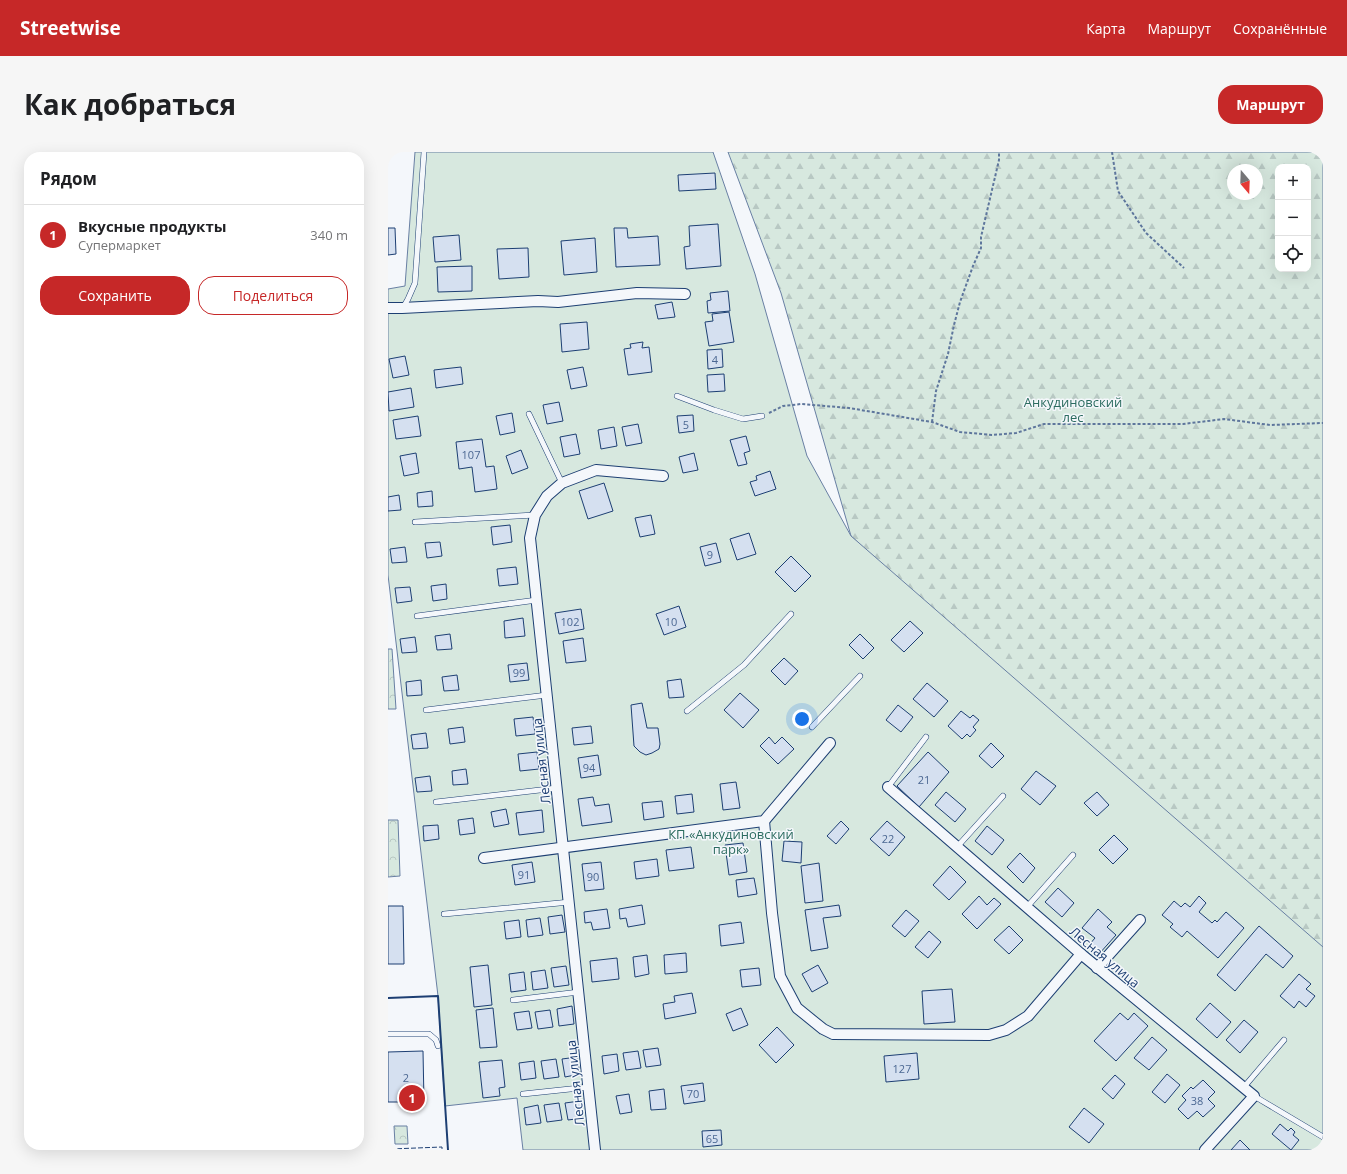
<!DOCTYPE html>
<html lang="ru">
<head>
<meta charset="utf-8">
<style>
	body { margin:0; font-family:"Open Sans",sans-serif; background:#f6f6f6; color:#202124 }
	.controls { position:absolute; right:12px; top:12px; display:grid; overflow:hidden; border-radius:8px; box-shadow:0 4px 16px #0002 }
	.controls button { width:36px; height:36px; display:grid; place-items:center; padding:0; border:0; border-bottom:1px solid #e0e0e0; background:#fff; color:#202124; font:20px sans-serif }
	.compass { position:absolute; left:839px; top:12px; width:36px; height:36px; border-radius:50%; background:#fff; box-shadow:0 4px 16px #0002; rotate:161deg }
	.you { position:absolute; left:414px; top:567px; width:14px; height:14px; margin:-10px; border:3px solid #fff; border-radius:50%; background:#1a73e8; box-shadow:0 0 0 6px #1a73e833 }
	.badge { display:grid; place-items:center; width:26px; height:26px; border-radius:50%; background:#c62828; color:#fff; font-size:13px; font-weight:700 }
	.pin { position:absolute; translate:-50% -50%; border:2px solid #fff; box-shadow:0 1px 4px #0006 }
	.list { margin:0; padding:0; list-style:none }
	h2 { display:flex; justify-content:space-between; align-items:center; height:52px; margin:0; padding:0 16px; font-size:17px }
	h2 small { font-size:13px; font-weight:400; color:#757577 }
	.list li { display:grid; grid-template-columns:26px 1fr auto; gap:12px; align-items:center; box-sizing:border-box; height:60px; padding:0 16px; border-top:1px solid #e0e0e0 }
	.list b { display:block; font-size:15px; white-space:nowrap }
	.list p { margin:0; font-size:13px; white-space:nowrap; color:#757577 }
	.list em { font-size:13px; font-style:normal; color:#757577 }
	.actions { display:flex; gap:8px; padding:12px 16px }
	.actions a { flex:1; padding:9px 0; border:1px solid #c62828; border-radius:16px; text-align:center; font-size:14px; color:#c62828 }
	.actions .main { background:#c62828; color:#fff }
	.icon { flex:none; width:22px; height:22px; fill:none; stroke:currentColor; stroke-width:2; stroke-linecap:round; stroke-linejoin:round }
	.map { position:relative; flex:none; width:935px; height:998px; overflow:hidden; border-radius:16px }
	header { display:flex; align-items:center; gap:24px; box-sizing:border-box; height:56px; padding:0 20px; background:#c62828; color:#fff }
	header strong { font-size:19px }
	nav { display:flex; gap:22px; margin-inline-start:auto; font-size:14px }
	.intro { display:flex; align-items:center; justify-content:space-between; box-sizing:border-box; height:96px; padding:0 24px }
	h1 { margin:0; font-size:28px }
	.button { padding:10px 18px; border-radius:16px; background:#c62828; color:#fff; font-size:14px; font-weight:700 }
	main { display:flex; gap:24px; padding:0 24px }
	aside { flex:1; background:#fff; border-radius:16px; box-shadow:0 4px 16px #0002 }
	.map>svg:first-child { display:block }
	.forest { fill:url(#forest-firs); stroke:#687fa3; fill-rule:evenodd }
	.park { fill:url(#park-crowns); stroke:#687fa3 }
	.garden { fill:#d7e8df; stroke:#687fa3 }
	.building { fill:#d5e0f0; stroke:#1d3f73 }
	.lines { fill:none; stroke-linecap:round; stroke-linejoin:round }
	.lane-casing { stroke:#1d3f73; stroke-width:6 }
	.street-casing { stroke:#1d3f73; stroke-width:12 }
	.path { stroke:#5e769c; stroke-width:2; stroke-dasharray:3 2; stroke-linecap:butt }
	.lane { stroke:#f4f7fb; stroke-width:5 }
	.street { stroke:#f4f7fb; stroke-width:10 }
	.fence { stroke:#1d3f73; stroke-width:1; stroke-dasharray:5 2; stroke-linecap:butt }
	.wall { stroke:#1d3f73; stroke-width:2 }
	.labels { text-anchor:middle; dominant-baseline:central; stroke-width:3; stroke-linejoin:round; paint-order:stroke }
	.number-label { font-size:11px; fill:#4b6792 }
	.park-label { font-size:13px; fill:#2c6c60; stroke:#f4f7fb }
	.street-label { font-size:13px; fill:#1d3f73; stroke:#f4f7fb }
</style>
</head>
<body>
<header>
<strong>Streetwise</strong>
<nav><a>Карта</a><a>Маршрут</a><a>Сохранённые</a></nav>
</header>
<div class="intro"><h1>Как добраться</h1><a class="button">Маршрут</a></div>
<main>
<aside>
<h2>Рядом<small></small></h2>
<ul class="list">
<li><span class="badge">1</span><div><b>Вкусные продукты</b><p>Супермаркет</p></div><em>340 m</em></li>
</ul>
<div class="actions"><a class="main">Сохранить</a><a>Поделиться</a></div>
</aside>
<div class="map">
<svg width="935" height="998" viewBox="0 0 935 998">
	<defs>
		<pattern id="forest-firs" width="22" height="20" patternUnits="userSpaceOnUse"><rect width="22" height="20" fill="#d7e8df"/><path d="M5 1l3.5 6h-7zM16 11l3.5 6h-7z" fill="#b8c8c3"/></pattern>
		<pattern id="park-crowns" width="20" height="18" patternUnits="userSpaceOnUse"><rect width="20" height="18" fill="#d7e8df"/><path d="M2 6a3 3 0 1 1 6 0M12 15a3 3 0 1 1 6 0" fill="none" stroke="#b8c8c3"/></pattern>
	</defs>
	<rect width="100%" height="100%" fill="#f4f7fb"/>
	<!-- forest -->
	<path class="forest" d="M340,0H935V820L463,384L393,141ZM890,15H920V117H890ZM845,18H869V42H845Z"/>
	<!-- park -->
	<g class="park">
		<polygon points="0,497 4,497 8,557 0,557"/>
		<polygon points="0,668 10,668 12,724 0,725"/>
		<polygon points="6,974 19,974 20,992 7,992"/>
	</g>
	<!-- garden -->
	<polygon class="garden" points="27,0 325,0 367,122 419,304 463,384 935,795 935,998 135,998 129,946 57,954 50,844 0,423 0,137 17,134"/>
	<!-- building -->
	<g class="building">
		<polygon points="327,21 328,37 291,39 290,23"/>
		<polygon points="330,72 333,114 298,117 296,95 302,94 301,74"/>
		<polygon points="0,76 7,76 8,102 0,103"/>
		<polygon points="226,76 239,76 240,86 270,84 272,113 228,115"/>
		<polygon points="71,83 73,108 47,110 45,85"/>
		<polygon points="207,86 209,120 176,123 173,89"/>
		<polygon points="140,96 141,125 111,127 109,97"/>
		<polygon points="84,114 84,139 50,140 49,115"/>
		<polygon points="340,139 342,159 320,161 319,149 323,148 322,141"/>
		<polygon points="284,150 287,165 270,167 267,153"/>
		<polygon points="341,160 346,190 321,194 317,170 325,169 324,162"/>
		<polygon points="199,170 201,197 174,200 172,172"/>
		<polygon points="255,190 254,196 261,195 264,220 240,223 236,197 243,196 242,192"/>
		<polygon points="334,197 335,215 320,217 319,198"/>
		<polygon points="17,204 21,223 5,226 1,207"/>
		<polygon points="73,215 75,232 48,236 46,218"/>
		<polygon points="195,215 199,234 183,237 179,218"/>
		<polygon points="336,222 337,239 320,240 319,223"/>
		<polygon points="23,236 26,255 1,259 0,240"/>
		<polygon points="171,250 175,269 159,272 155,253"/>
		<polygon points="124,261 127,280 112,283 108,264"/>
		<polygon points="305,263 306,279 291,281 289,264"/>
		<polygon points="30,264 33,284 8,287 5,268"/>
		<polygon points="250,272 254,291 238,294 234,275"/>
		<polygon points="226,275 229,294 213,297 210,278"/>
		<polygon points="188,282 192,302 176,305 172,285"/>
		<polygon points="358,284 362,299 356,301 359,312 350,314 342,288"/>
		<polygon points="94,287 98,315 106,314 109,337 87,340 84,315 71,317 68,290"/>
		<polygon points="133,298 140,316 124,322 118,304"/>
		<polygon points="28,301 31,321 16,324 12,304"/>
		<polygon points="306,301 310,318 295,321 291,305"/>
		<polygon points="382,319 388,337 367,344 362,330 369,328 368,324"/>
		<polygon points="216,331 225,359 200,367 191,339"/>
		<polygon points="44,339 45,354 30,355 29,341"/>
		<polygon points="11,343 13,358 0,359 0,345"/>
		<polygon points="263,363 267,382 252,385 247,366"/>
		<polygon points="122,373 124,390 105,393 103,375"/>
		<polygon points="361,381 368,402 349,408 342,387"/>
		<polygon points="52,390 54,404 39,406 37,391"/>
		<polygon points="328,391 333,410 317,414 312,395"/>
		<polygon points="17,395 19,410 4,411 2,397"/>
		<polygon points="403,404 423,424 407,440 387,420"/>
		<polygon points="128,415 130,432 111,434 109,417"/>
		<polygon points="58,432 59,447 45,449 43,434"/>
		<polygon points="22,435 24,449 9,451 7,436"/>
		<polygon points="291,454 298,475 276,483 268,462"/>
		<polygon points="193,457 196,477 171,482 167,461"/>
		<polygon points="135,466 137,484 117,486 116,469"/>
		<polygon points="522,469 535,481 516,500 503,488"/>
		<polygon points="62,482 64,497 49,498 47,484"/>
		<polygon points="472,482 486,496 475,507 461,493"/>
		<polygon points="27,485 29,500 14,501 12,487"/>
		<polygon points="195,486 198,509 178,511 175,489"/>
		<polygon points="396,506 410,519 397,533 383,519"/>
		<polygon points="139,511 141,528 122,530 120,513"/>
		<polygon points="69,523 71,538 56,539 54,525"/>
		<polygon points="293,527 296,545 281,546 279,529"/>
		<polygon points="33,528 34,543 19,544 18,530"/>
		<polygon points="539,531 560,549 546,565 525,547"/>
		<polygon points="352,541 371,558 355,576 336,558"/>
		<polygon points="254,551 259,576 270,576 272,592 271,597 264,601 258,603 252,600 246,594 243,553"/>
		<polygon points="510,553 525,565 513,580 498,568"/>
		<polygon points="573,559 582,566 585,563 591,568 585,575 588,578 582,585 579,582 574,587 560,574"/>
		<polygon points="145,565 147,582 128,584 126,567"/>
		<polygon points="203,574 205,591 186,593 184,576"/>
		<polygon points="75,575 77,590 62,592 60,577"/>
		<polygon points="38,581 40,596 25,597 23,583"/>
		<polygon points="381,585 387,592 394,585 406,597 390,612 372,594"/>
		<polygon points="603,591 616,604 604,616 591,604"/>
		<polygon points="149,600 151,617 132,619 130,602"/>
		<polygon points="540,600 561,620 531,655 509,634"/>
		<polygon points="210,603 213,623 193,626 190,606"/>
		<polygon points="78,617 80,632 65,633 64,619"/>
		<polygon points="648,619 668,634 652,653 633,637"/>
		<polygon points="42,624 44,639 29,640 27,626"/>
		<polygon points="348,630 352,656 335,658 332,632"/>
		<polygon points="558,640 578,657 567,670 547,653"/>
		<polygon points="709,640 721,653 709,664 696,651"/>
		<polygon points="304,642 306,660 289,662 287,644"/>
		<polygon points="205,645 207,654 221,652 224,670 194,674 190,647"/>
		<polygon points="274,649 276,665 256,668 254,651"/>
		<polygon points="118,657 121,672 106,675 103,660"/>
		<polygon points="154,658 156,680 131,683 128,661"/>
		<polygon points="85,666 87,681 72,683 70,668"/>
		<polygon points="453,669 461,677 448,692 439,684"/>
		<polygon points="499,669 517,685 501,704 482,687"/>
		<polygon points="50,673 51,687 36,689 35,674"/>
		<polygon points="599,674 616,688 604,703 587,689"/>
		<polygon points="726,683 740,697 725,712 711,698"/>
		<polygon points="396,689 414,690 413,711 394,709"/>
		<polygon points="355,691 359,720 341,723 337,693"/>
		<polygon points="303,695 306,716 281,719 278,698"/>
		<polygon points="632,701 647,716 635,731 619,715"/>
		<polygon points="269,707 271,724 248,727 246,710"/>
		<polygon points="144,710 147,730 127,733 124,713"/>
		<polygon points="213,710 216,737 197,739 194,712"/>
		<polygon points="431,711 435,749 417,751 413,714"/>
		<polygon points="562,714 578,730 561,748 545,733"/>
		<polygon points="366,726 369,742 350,745 348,728"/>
		<polygon points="670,736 686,751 674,765 657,750"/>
		<polygon points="591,744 599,753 606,746 613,752 589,777 574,762"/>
		<polygon points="811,744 818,751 811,760 824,771 827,768 829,770 838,760 856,776 830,806 799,779 794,785 782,775 785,772 774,763 786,749 793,755 797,751 802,755"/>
		<polygon points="254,753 257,772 240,775 238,766 232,767 231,757"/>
		<polygon points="451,753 453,764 435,766 440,796 423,799 417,758"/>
		<polygon points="0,754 15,754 16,812 0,812"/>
		<polygon points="219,757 222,776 205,778 203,770 197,771 196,760"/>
		<polygon points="710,757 724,770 719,775 728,783 711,802 701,793 707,786 694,776"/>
		<polygon points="518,758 531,769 517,785 504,774"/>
		<polygon points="174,763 177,780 162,782 160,765"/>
		<polygon points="152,766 155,783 140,785 138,768"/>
		<polygon points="131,768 133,785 118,787 116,770"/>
		<polygon points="353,770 356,791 333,794 331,773"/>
		<polygon points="621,774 635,788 621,802 606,788"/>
		<polygon points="871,774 905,804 895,816 878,802 847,839 829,823"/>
		<polygon points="541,779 553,790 540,806 527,795"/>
		<polygon points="298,801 299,820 277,822 276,803"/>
		<polygon points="259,803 261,822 247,825 245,805"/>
		<polygon points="229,806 231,827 204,830 202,809"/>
		<polygon points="100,813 104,853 86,855 82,815"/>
		<polygon points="430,813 440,831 424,840 414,822"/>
		<polygon points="178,814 181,833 166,835 163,816"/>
		<polygon points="371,816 373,833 354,835 352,818"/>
		<polygon points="157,818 160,836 145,838 143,820"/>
		<polygon points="136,820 138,838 123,840 121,822"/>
		<polygon points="911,822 923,832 918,837 927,844 918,855 911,849 906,856 892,844"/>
		<polygon points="564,837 567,870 536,872 534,839"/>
		<polygon points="304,841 308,861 277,867 275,852 287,850 286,844"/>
		<polygon points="822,851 843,870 829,886 808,867"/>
		<polygon points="184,854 186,872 171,874 169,857"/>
		<polygon points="105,856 109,895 92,896 88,858"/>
		<polygon points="353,856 360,873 345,879 338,862"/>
		<polygon points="162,858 165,875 150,877 147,860"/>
		<polygon points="141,859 144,876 129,878 126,861"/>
		<polygon points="732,861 740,868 746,861 760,874 728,909 706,889"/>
		<polygon points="856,868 870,880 852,901 838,888"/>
		<polygon points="389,875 406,893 388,911 371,893"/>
		<polygon points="764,885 779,898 761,918 746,906"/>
		<polygon points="270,896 273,913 258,915 255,898"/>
		<polygon points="35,899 36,950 0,950 0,900"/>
		<polygon points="250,899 253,916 238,918 235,901"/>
		<polygon points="529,901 531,927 498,930 496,904"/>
		<polygon points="229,902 231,919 216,922 214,904"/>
		<polygon points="189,905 192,922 177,925 174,907"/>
		<polygon points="168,907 171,925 156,927 153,909"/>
		<polygon points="114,908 117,935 111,936 112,944 95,946 91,910"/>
		<polygon points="146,909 148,926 133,928 131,911"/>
		<polygon points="779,922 792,933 777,951 764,940"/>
		<polygon points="727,923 737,932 725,947 714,937"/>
		<polygon points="815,928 827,940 820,947 827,954 815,965 809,959 800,967 790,957 798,948 794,944 803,935 805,937"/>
		<polygon points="315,931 317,949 296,952 293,934"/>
		<polygon points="276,937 278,957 263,958 261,939"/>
		<polygon points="241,942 244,960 232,962 228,944"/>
		<polygon points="192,949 195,966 180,968 177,951"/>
		<polygon points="171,951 174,968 159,970 156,953"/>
		<polygon points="150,953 153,971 138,973 136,956"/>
		<polygon points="696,956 716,972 701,991 681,975"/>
		<polygon points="892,972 900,979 903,976 907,980 905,983 911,988 903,998 884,982"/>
		<polygon points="333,978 334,993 315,995 314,979"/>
		<polygon points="852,988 862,998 843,998"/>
	</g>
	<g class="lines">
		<!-- lane casing -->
		<g class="lane-casing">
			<g id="lane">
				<polyline points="15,156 20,147 27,131 36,0"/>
				<polyline points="289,244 326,258 355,267 374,264"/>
				<polyline points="141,262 174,331"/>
				<polyline points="27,370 147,363"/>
				<polyline points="29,464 149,448"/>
				<polyline points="38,558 159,543"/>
				<polyline points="299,559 356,513 403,462"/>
				<polyline points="424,575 472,524"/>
				<polyline points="500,635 538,585"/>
				<polyline points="48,650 169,636"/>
				<polyline points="569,695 615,644"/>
				<polyline points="639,755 685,703"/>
				<polyline points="56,762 182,750"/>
				<polyline points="125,848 191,840"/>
				<polyline points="0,882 41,882 48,888 50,894"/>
				<polyline points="856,935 896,888"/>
				<polyline points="135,942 201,935"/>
				<polyline points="866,944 935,985"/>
			</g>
		</g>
		<!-- street casing -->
		<g class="street-casing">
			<g id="street">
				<polyline points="0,156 14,156 150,149 170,150 249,141 297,142"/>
				<polyline points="500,635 693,802 866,944 817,998"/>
				<polyline points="376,669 384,761 392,824 409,856 435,877 445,882 601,883 618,878 640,864 693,802"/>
				<polyline points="96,706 376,669 442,591"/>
				<polyline points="709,816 752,768"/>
				<polyline points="207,998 142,386 147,363 159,344 174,331 208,318 275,324"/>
			</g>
		</g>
		<!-- path -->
		<g class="path">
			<polyline points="724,0 730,39 758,81 796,116"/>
			<polyline points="381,261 395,254 413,252 461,256 544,270 572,280 604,283 628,281 656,272 795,272 836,267 882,273 935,271"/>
			<polyline points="544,270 548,239 560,202 566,173 572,150 585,114 593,96 593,85 611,8 611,0"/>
		</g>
		<!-- lane -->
		<use href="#lane" class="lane"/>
		<!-- street -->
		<use href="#street" class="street"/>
		<!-- fence -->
		<polyline class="fence" points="3,998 3,997 54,995 54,998"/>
		<!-- wall -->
		<polyline class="wall" points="0,846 50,844 60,998"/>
	</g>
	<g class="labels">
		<!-- number labels -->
		<g class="number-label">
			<text x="327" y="207">4</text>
			<text x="298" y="272">5</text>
			<text x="83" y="302">107</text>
			<text x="322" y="402">9</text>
			<text x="182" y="469">102</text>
			<text x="283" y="469">10</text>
			<text x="131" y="520">99</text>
			<text x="201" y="615">94</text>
			<text x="536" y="627">21</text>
			<text x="500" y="686">22</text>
			<text x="136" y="722">91</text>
			<text x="205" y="724">90</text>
			<text x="514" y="916">127</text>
			<text x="18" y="925">2</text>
			<text x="305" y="941">70</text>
			<text x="809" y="948">38</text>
			<text x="324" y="986">65</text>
		</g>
		<!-- park labels -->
		<g class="park-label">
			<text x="685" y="250">Анкудиновский<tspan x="685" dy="15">лес</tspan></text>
			<text x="343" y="682">КП «Анкудиновский<tspan x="343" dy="15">парк»</tspan></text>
		</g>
		<!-- street labels -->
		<g class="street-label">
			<text transform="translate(153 609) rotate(-96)">Лесная улица</text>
			<text transform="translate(717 805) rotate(40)">Лесная улица</text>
			<text transform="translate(187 931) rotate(-96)">Лесная улица</text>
		</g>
	</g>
</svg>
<div class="controls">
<button>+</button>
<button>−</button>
<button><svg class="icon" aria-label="locate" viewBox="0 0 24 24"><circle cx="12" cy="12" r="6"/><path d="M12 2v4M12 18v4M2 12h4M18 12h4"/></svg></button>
</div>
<svg class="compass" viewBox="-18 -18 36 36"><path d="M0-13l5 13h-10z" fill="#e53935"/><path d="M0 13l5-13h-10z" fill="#757577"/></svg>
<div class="you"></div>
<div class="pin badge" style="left:24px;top:946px">1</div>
</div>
</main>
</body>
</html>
